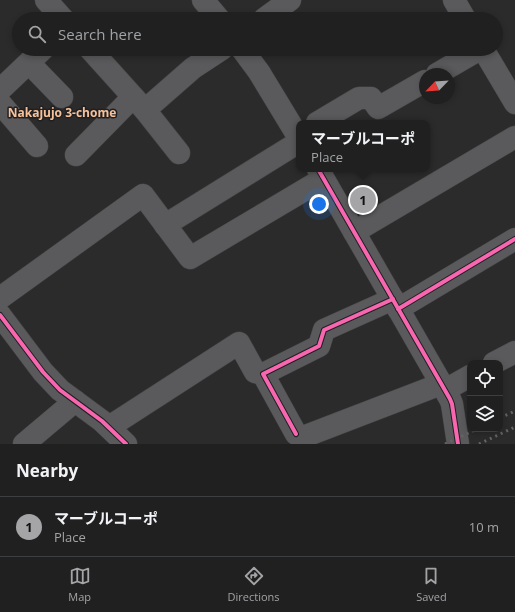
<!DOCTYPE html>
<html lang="en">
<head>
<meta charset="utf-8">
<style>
	body { margin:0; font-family:"Open Sans","Noto Sans JP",sans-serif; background:#2d2d2e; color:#f1f3f6 }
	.controls { position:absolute; right:12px; bottom:12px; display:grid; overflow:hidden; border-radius:8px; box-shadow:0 2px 6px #0003 }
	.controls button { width:36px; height:36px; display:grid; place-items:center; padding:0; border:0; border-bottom:1px solid #3d3e3f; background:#202021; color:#f1f3f6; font:20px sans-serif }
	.compass { position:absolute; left:419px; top:68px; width:36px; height:36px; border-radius:50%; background:#202021; box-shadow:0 2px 6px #0003; rotate:245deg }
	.you { position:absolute; left:319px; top:204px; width:14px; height:14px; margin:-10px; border:3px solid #fff; border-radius:50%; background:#1a73e8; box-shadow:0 0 0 6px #1a73e833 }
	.badge { display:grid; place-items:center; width:26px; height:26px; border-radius:50%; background:#a5a5a7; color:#111; font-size:13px; font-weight:700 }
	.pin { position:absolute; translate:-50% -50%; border:2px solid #fff; box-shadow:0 1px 4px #0006 }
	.popup { position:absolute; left:296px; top:120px; width:134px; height:52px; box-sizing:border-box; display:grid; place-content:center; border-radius:8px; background:#202021; filter:drop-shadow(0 1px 3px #0005); font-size:13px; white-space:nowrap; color:#a2a3a5 }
	.popup b { font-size:15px; color:#f1f3f6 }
	.popup::after { content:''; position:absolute; left:50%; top:100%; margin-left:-8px; border:8px solid transparent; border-top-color:#202021 }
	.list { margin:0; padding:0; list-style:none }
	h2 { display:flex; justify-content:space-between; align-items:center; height:52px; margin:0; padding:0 16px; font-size:17px }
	h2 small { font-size:13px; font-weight:400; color:#a2a3a5 }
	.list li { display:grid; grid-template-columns:26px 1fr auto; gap:12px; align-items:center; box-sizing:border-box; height:60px; padding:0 16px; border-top:1px solid #3d3e3f }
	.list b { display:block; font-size:15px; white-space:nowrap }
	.list p { margin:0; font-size:13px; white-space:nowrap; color:#a2a3a5 }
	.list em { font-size:13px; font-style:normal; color:#a2a3a5 }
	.icon { flex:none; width:22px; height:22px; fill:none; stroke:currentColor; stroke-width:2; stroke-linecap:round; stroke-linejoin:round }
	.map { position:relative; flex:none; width:515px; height:444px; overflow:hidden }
	.search { position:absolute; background:#202021; box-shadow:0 2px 6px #0003; left:12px; right:12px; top:12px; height:44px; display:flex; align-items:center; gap:10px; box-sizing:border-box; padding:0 14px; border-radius:22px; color:#a2a3a5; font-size:15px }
	.sheet { height:112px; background:#202021 }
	nav { display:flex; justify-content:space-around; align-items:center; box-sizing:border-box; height:56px; border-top:1px solid #3d3e3f; background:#202021; font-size:11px; color:#a2a3a5 }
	nav a { display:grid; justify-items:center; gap:2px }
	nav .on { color:#a5a5a7 }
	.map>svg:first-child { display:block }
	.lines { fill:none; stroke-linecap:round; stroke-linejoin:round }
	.minor-casing { stroke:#464647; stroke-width:23 }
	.minor { stroke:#5a5a5c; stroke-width:22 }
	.rail { stroke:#646465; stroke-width:3; stroke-dasharray:2 4; stroke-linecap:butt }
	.cycleway-casing { stroke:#202023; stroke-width:6 }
	.cycleway { stroke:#f766af; stroke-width:4 }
	.labels { text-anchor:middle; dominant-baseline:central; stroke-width:3; stroke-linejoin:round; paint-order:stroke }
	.neighbourhood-label { font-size:12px; font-weight:bold; fill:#f7c29a; stroke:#202023 }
</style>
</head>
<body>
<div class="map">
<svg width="515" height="444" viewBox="0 0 515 444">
	<rect width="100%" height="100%" fill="#2b2b2c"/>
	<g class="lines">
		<!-- minor casing -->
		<g class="minor-casing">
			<g id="minor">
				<polyline points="46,0 63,19"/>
				<polyline points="203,0 219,19"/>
				<polyline points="454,0 465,19"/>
				<polyline points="264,19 290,0"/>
				<polyline points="90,49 145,110 179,153"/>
				<polyline points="242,49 259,72 299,138"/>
				<polyline points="483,49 515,103"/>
				<polyline points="29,63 62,97"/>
				<polyline points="437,74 480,49"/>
				<polyline points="0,90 43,49"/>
				<polyline points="0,103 37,146"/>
				<polyline points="145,110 193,68 222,49"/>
				<polyline points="317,123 359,98 371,98 378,108 425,81"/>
				<polyline points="76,155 133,97"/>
				<polyline points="318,169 450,399 452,404 458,444"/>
				<polyline points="165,225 299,142"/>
				<polyline points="354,232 515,137"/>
				<polyline points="0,298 143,195 190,258 323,179"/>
				<polyline points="393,299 324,330 319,346 263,374 296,434 303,437 441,384"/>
				<polyline points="398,309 515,239"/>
				<polyline points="0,315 43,372 60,390 102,421 126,444"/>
				<polyline points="494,363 515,352"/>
				<polyline points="445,390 470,376"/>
				<polyline points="109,427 239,343 255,372 263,374"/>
				<polyline points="24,444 75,401"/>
			</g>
		</g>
		<!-- minor -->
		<use href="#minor" class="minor"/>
		<!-- rail -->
		<g class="rail">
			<polyline points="500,418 515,411"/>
			<polyline points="445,444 477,429"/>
			<polyline points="479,444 515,427"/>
		</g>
		<!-- cycleway casing -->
		<g class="cycleway-casing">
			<g id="cycleway">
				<polyline points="318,169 450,399 452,404 458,444"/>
				<polyline points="398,309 515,239"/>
				<polyline points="0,315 43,372 60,390 102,421 126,444"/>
				<polyline points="296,434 263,374 319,346 324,330 393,299"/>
			</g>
		</g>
		<!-- cycleway -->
		<use href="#cycleway" class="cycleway"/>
	</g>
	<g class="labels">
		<!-- neighbourhood labels -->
		<g class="neighbourhood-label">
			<text x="62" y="112">Nakajujo 3-chome</text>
		</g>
	</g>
</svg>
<div class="controls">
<button><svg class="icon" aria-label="locate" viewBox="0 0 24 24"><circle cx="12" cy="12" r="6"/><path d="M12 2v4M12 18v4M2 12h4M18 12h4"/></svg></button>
<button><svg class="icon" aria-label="layers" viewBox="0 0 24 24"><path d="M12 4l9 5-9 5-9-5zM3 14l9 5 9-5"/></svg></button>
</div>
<svg class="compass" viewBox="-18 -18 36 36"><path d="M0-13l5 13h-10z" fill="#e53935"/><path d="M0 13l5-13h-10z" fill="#a2a3a5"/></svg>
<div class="you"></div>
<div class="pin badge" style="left:363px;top:200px">1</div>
<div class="popup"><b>マーブルコーポ</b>Place</div>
<div class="search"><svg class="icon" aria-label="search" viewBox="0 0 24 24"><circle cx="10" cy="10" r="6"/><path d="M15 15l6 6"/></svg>Search here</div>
</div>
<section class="sheet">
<h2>Nearby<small></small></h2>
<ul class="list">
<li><span class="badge">1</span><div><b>マーブルコーポ</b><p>Place</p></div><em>10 m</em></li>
</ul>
</section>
<nav>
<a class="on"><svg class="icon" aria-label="map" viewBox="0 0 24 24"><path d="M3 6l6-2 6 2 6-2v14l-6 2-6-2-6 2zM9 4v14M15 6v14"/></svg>Map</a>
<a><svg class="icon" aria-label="directions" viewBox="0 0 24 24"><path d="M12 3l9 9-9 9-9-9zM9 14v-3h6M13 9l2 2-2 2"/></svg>Directions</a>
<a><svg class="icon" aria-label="saved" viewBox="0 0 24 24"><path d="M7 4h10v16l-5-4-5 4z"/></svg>Saved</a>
</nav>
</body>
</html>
